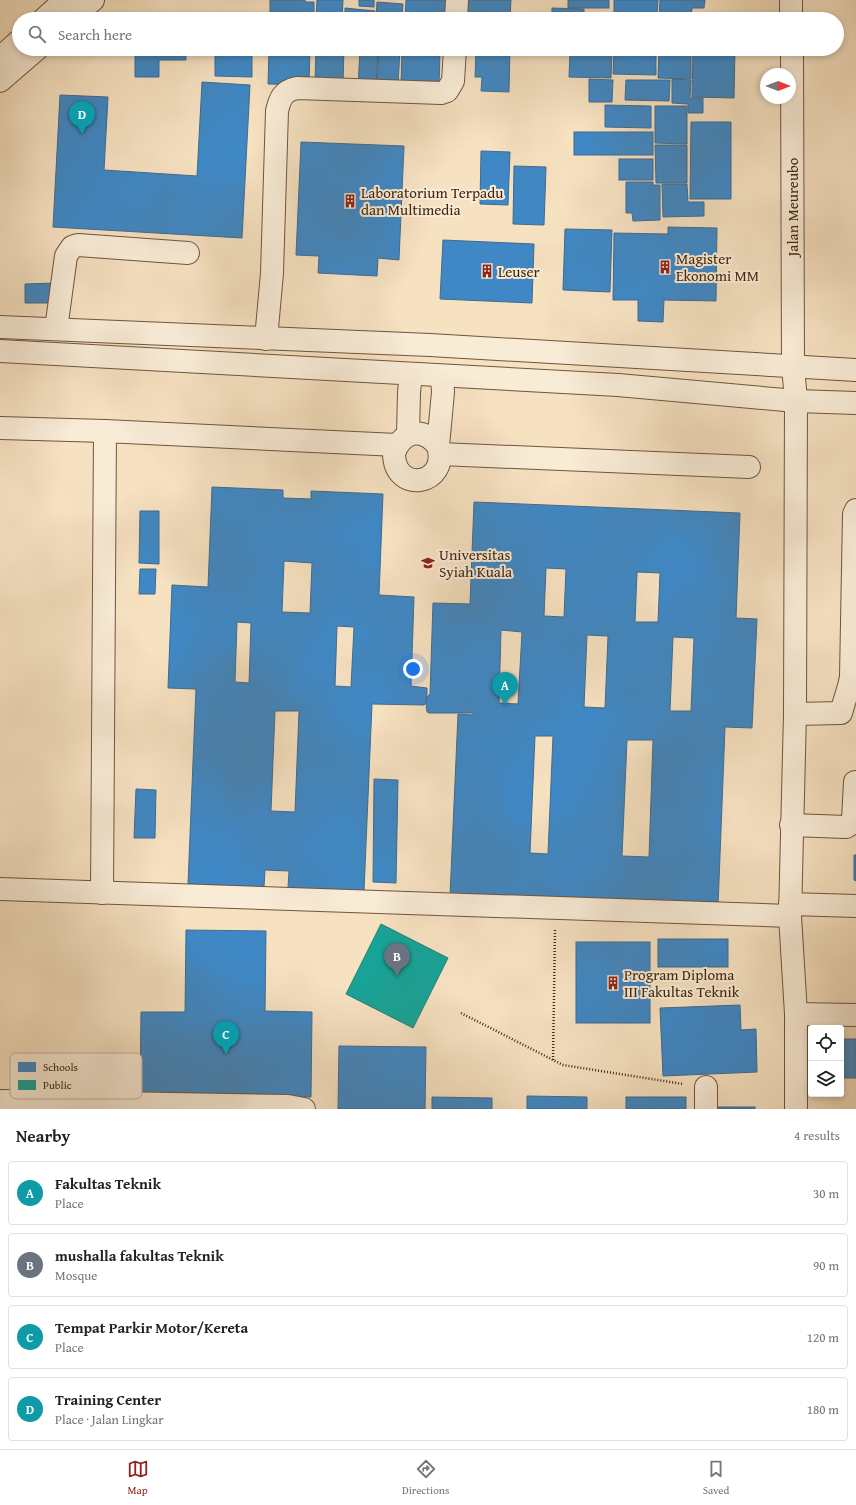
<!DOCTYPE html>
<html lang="en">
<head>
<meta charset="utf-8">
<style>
	body { margin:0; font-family:"Gentium Book Plus",serif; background:#f6f6f6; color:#222 }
	.controls { position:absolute; right:12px; bottom:12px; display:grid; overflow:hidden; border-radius:4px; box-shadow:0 2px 6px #0003 }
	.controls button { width:36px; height:36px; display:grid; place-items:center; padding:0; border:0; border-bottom:1px solid #e0e0e0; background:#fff; color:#222; font:20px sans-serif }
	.compass { position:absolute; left:760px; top:68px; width:36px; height:36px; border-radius:50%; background:#fff; box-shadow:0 2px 6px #0003; rotate:90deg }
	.you { position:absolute; left:413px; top:669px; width:14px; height:14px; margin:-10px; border:3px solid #fff; border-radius:50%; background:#1a73e8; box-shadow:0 0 0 6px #1a73e833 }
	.badge { display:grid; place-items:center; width:26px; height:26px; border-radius:50%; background:#8f2418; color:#fff; font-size:13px; font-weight:700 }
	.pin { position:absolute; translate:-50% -33px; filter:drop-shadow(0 1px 2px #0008) }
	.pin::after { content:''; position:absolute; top:21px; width:14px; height:12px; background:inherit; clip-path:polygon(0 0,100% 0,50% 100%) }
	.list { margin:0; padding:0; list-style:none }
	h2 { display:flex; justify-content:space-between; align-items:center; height:52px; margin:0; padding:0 16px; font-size:17px }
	h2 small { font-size:13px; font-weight:400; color:#767676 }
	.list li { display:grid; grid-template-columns:26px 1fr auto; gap:12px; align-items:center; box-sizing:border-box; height:64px; margin:0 8px 8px; padding:0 8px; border:1px solid #e0e0e0; border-radius:4px }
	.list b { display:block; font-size:15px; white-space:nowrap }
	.list p { margin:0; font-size:13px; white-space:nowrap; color:#767676 }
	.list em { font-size:13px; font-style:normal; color:#767676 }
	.icon { flex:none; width:22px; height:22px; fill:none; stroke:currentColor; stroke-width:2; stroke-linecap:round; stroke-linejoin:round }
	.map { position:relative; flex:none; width:856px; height:1109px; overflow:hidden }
	.search { position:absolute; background:#fff; box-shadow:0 2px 6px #0003; left:12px; right:12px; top:12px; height:44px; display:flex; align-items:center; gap:10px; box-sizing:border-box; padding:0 14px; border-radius:22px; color:#767676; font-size:15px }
	.sheet { height:340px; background:#fff }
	nav { display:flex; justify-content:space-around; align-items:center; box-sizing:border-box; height:56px; border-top:1px solid #e0e0e0; background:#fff; font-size:11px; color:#767676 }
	nav a { display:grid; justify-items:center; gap:2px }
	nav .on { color:#8f2418 }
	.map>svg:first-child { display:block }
	.schools { fill:#3f88c5; stroke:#406b8e; fill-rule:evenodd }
	.public { fill:#17a398; stroke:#247e6f }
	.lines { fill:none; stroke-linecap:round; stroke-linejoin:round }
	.minor-casing { stroke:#6f553c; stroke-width:24 }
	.path { stroke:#42260f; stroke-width:2.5; stroke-dasharray:1 2; stroke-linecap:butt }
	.minor { stroke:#f9ecd7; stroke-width:22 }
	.labels { text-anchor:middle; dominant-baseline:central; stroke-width:4; stroke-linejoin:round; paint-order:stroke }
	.poi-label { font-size:15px; fill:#42260f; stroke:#f9ecd7; text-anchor:start }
	.street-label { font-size:15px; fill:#42260f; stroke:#f9ecd7 }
	.key { fill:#f9ecd7; stroke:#c2b19b; stroke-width:1 }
	.key-label { font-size:11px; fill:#42260f }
</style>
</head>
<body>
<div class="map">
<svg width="856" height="1109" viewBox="0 0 856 1109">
	<rect width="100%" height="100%" fill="#f6e1c1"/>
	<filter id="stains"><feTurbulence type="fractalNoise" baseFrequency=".005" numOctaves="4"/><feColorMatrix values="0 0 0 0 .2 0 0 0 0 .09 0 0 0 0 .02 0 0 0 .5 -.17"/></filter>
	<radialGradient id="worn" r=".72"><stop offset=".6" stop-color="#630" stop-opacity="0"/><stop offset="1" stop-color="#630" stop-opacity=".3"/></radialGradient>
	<!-- schools -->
	<g class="schools">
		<polygon points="270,0 305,0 305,2 314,2 314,19 270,19"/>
		<polygon points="317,0 343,0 342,19 316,19"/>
		<polygon points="359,0 374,0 374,7 359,6"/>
		<polygon points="406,0 448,0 447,19 405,19"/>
		<polygon points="464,0 511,0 510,19 463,19"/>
		<rect x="568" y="0" width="41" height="8"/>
		<polygon points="614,0 658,0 657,15 632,15 632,19 614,19"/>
		<polygon points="660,0 705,0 704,8 692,8 691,19 659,19"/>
		<polygon points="377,2 403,4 402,19 376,19"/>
		<polygon points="345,8 375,11 374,19 345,19"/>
		<polygon points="552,8 584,9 584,19 552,19"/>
		<polygon points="694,16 736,17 736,19 694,19"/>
		<polygon points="135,49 186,49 186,60 159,60 159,77 135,77"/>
		<polygon points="215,49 252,49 252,77 215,76"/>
		<polygon points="269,49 310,49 309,85 268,84"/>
		<polygon points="316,49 344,49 343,83 315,82"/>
		<polygon points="360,49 378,49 376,88 358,87"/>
		<polygon points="379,49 400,49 398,85 377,84"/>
		<polygon points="476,49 510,49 509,92 481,91 482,77 475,77"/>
		<rect x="577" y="49" width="35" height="2"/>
		<polygon points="613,49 657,49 657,52 613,51"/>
		<polygon points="658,49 691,49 691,52 658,51"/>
		<polygon points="693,49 735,49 734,98 692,97"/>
		<polygon points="402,52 440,54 439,85 401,83"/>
		<polygon points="614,52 656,53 656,75 613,74"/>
		<polygon points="659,52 691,53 691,79 658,78"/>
		<polygon points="570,53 612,53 611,78 569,77"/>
		<polygon points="589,79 613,80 612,102 589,102"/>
		<polygon points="672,79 691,80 690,98 703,98 703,113 688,113 688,104 672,103"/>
		<polygon points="626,80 670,80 669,101 625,100"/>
		<polygon points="202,82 250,85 242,238 53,227 60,95 108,97 104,170 197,176"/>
		<polygon points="605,105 651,106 651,128 605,127"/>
		<polygon points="655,106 687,106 687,144 655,143"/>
		<polygon points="691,122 731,122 731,199 690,199"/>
		<rect x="574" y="132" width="79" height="23"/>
		<polygon points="301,142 404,146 399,260 378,258 377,276 318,273 319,256 296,255"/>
		<polygon points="655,145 687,145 687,183 656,183"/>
		<polygon points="481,151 510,152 508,205 480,204"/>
		<rect x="619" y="159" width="34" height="21"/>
		<polygon points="514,166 546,167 544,225 513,224"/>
		<polygon points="626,182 653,182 653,185 660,185 660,220 633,221 632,213 626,213"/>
		<polygon points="662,184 687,184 688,202 704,202 704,216 663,217"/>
		<polygon points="668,227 717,228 716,301 664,300 663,322 638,321 638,300 613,300 614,233 668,234"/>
		<polygon points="565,229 612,230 610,292 563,290"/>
		<polygon points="443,240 534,244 532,303 440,299"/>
		<polygon points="54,283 54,303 25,303 25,284"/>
		<path d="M212,487L283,490V498L311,499V491L383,494L379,595L414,597L411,686L427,688V702L424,705L372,704L364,891L288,888L289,871L265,870L264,887L188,884L196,689L168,688L172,585L208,587ZM284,561L312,563L310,613L282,612ZM237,622L251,623L249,683L235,682ZM337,626L354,627L351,687L335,686ZM275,711H299L295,812L271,811Z"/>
		<path d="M474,502L740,513L736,618L757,619L752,728L725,727L718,907L450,896L458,714L473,715V713H429L427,712L426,704L427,697L430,694L433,603L470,604ZM546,568L566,569L564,617L544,616ZM637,572L660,573L658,622H635ZM501,630L522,632L518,704L499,703ZM587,635L608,636L605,708L584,707ZM673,637L694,638L691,711H670ZM535,736H553L548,854L530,853ZM627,740H653L649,857L622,856Z"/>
		<polygon points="140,511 159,511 159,564 139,563"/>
		<polygon points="140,569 156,569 155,594 139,594"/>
		<polygon points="374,779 398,780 396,883 373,882"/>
		<polygon points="136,789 156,790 155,838 134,838"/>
		<polygon points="854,855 856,855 856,881 854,880"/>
		<polygon points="186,930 266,931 265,1011 312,1012 311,1097 140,1096 141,1012 185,1012"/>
		<rect x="658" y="939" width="70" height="28"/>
		<rect x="576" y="942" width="74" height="81"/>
		<polygon points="740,1005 741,1030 756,1029 757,1072 663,1076 660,1008"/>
		<rect x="841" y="1039" width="15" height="39"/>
		<polygon points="339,1046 426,1047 425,1109 338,1109"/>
		<polygon points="527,1096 587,1097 587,1109 527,1109"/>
		<polygon points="432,1097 492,1098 492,1109 432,1109"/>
		<rect x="626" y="1097" width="60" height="12"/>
		<rect x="713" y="1107" width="42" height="2"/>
	</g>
	<!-- public -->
	<polygon class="public" points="381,924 448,958 413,1028 346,994"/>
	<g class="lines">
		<!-- minor casing -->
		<g class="minor-casing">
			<g id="minor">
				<polyline points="791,0 791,19"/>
				<polyline points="44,19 65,0"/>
				<polyline points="71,19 93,0"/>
				<polyline points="456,19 457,0"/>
				<polyline points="792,49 793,366 796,401 795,714 790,916 796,1014 796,1109"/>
				<polyline points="0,58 19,41"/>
				<polyline points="0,81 37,49"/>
				<polyline points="0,327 430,345 856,370"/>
				<polyline points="56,329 66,256 72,247 78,245 188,253"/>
				<path d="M266,339L272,273L277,111C280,98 283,91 297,88L441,93L447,91L453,81L455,49"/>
				<polyline points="0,351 618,385 796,401 856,403"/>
				<polyline points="0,428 105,431"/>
				<polyline points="408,435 409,392 411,374"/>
				<path d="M438,446C423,427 403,430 394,453C394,495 450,485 438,446L443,392L442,376"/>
				<polyline points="440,454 749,467"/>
				<path d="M795,714L841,713C844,701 849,689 851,677L854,514L856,510"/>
				<polyline points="791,825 846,827 851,824 853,819 855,782"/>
				<polyline points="0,889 790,916"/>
				<polyline points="102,893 105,431 397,445"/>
				<polyline points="790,904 856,906"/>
				<polyline points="796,1014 856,1015"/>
				<polyline points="706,1087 706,1109"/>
				<polyline points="0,1101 288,1106 304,1109"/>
			</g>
		</g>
		<!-- path -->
		<g class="path">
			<polyline points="461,1013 563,1065 683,1084"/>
			<polyline points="553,1060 555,930"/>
		</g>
		<!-- minor -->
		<use href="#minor" class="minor"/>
	</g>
	<!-- icons -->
	<defs>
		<g id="building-bare" transform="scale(1.08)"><path d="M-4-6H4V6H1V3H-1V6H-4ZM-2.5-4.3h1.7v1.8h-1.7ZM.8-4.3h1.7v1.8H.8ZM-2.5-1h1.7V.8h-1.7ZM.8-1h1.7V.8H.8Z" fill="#8f2418" stroke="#f9ecd7" stroke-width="2.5" paint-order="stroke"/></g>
		<g id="university-bare" transform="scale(1.08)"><path d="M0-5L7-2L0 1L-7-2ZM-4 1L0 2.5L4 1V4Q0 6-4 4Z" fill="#8f2418" stroke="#f9ecd7" stroke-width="2.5" paint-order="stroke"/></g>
	</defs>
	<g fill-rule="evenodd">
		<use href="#building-bare" x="350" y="201"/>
		<use href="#building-bare" x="665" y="267"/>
		<use href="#building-bare" x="487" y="271"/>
		<use href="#university-bare" x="428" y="563"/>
		<use href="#building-bare" x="613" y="983"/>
	</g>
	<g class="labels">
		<!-- poi labels -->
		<g class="poi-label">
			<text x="361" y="192">Laboratorium Terpadu<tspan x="361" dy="17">dan Multimedia</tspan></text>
			<text x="676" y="258">Magister<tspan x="676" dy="17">Ekonomi MM</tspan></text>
			<text x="498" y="271">Leuser</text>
			<text x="439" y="554">Universitas<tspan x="439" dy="17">Syiah Kuala</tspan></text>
			<text x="624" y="974">Program Diploma<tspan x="624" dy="17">III Fakultas Teknik</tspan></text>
		</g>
		<!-- street labels -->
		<g class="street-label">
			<text transform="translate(792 207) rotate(-90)">Jalan Meureubo</text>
		</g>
	</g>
	<!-- legend -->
	<rect x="10" y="1053" width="132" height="46" rx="6" class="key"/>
	<rect x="18" y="1062" width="18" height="10" fill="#3f88c5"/>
	<rect x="18" y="1080" width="18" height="10" fill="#17a398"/>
	<g class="key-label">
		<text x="43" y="1071">Schools</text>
		<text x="43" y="1089">Public</text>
	</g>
	<rect width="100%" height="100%" filter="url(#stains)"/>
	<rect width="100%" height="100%" fill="url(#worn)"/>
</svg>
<div class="controls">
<button><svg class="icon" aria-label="locate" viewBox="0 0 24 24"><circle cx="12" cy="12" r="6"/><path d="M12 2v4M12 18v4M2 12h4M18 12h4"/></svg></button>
<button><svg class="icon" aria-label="layers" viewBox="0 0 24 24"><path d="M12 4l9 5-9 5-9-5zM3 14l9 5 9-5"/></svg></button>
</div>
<svg class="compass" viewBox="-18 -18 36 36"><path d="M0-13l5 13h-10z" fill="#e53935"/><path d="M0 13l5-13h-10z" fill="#767676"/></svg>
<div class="you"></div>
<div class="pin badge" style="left:505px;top:705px;background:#0f9aa8">A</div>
<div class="pin badge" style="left:397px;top:976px;background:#6b7280">B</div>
<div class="pin badge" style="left:226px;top:1054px;background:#0f9aa8">C</div>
<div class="pin badge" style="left:82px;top:134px;background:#0f9aa8">D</div>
<div class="search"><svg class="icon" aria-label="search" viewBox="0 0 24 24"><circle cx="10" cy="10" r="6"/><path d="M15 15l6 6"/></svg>Search here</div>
</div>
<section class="sheet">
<h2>Nearby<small>4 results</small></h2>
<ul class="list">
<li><span class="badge" style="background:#0f9aa8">A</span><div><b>Fakultas Teknik</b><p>Place</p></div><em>30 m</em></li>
<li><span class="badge" style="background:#6b7280">B</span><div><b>mushalla fakultas Teknik</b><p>Mosque</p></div><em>90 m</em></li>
<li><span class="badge" style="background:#0f9aa8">C</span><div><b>Tempat Parkir Motor/Kereta</b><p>Place</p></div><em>120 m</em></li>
<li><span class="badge" style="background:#0f9aa8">D</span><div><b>Training Center</b><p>Place · Jalan Lingkar</p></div><em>180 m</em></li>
</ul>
</section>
<nav>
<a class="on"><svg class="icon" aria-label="map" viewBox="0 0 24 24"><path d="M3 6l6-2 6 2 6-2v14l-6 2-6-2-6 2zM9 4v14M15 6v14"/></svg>Map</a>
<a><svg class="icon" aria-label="directions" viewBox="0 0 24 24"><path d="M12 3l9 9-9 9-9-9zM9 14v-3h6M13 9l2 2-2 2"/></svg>Directions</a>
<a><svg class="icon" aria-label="saved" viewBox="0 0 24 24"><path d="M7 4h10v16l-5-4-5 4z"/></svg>Saved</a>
</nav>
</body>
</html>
